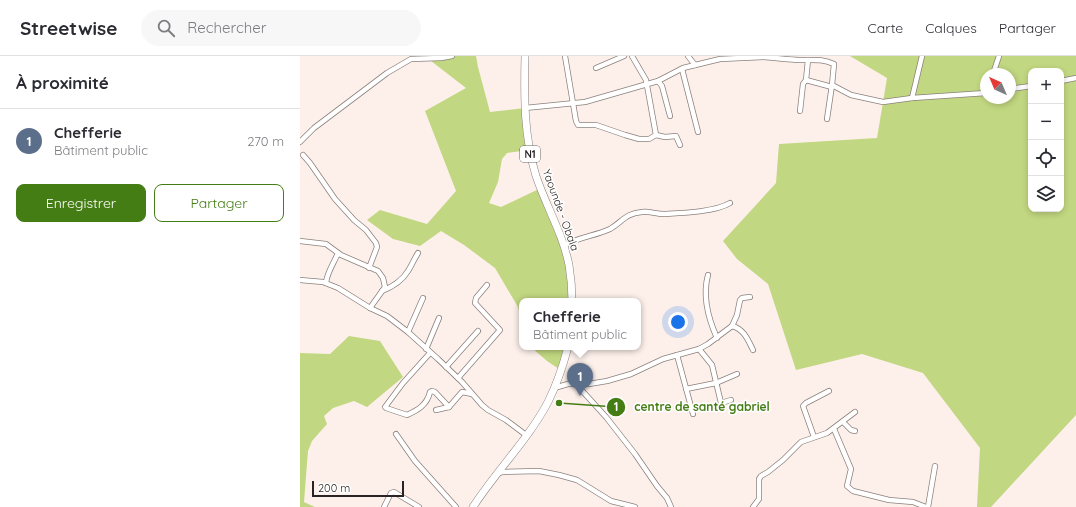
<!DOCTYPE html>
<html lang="fr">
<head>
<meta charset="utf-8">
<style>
	body { margin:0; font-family:Quicksand,sans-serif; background:#f7f7f7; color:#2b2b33 }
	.controls { position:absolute; right:12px; top:12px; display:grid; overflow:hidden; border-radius:8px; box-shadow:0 2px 6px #0003 }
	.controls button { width:36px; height:36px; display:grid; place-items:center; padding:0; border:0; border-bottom:1px solid #e1e1e2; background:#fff; color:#2b2b33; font:20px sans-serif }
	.compass { position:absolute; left:680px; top:12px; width:36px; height:36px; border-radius:50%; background:#fff; box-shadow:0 2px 6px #0003; rotate:316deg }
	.scale { position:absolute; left:12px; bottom:10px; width:92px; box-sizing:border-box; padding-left:4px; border:2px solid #292423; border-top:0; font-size:11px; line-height:14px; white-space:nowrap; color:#292423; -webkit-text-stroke:3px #fff; paint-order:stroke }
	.you { position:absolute; left:378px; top:266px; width:14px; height:14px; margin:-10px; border:3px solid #fff; border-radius:50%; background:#1a73e8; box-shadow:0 0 0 6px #1a73e833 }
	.badge { display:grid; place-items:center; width:26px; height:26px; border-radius:50%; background:#457d15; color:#fff; font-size:13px; font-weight:700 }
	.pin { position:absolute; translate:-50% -33px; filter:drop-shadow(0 1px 2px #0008) }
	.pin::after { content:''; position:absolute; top:21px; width:14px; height:12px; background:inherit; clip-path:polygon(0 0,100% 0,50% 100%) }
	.popup { position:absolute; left:219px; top:242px; width:122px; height:52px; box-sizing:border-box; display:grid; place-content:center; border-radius:8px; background:#fff; filter:drop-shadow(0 1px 3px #0005); font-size:13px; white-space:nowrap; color:#7c7c81 }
	.popup b { font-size:15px; color:#2b2b33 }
	.popup::after { content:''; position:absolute; left:50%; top:100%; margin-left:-8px; border:8px solid transparent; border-top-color:#fff }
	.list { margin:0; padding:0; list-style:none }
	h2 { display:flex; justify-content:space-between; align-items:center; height:52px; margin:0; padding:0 16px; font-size:17px }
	h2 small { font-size:13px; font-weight:400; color:#7c7c81 }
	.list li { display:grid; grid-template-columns:26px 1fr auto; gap:12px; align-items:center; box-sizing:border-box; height:64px; padding:0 16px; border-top:1px solid #e1e1e2 }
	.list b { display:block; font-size:15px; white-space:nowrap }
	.list p { margin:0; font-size:13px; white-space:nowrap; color:#7c7c81 }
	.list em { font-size:13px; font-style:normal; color:#7c7c81 }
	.actions { display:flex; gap:8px; padding:12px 16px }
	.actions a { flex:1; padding:9px 0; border:1px solid #457d15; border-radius:8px; text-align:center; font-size:14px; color:#457d15 }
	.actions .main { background:#457d15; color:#fff }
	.icon { flex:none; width:22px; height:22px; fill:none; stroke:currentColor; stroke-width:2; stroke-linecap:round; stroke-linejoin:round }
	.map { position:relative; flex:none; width:776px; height:451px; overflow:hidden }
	header { display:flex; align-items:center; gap:24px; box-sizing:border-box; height:56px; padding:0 20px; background:#fff; border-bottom:1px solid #e1e1e2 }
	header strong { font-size:19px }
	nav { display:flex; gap:22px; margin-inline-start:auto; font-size:14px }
	.search { width:280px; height:36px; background:#f7f7f7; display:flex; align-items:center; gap:10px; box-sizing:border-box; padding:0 14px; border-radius:22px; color:#7c7c81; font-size:15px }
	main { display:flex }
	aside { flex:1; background:#fff }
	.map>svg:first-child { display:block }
	.green { fill:#c2d781; fill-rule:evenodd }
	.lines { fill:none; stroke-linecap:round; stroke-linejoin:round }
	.minor-casing { stroke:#8b807c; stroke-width:6 }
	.highway-casing { stroke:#8b807c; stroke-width:8 }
	.minor { stroke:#fff; stroke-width:4.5 }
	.highway { stroke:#fff; stroke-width:7 }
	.labels { text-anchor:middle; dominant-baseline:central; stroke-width:3; stroke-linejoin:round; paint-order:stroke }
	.shield { fill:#fff; stroke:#696665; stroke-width:1 }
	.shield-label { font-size:10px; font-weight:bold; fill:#292423 }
	.street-label { font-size:11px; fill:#292423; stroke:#fff }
	.leader { fill:none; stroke:#457d15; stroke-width:1.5 }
	.callout-dot { fill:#457d15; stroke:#fff; stroke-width:1.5 }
	.mark-label { font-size:12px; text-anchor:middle; font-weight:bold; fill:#fff }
	.callout-label { font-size:12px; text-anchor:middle; font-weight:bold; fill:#457d15; stroke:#fff; stroke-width:3; stroke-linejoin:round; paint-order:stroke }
</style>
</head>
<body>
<header>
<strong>Streetwise</strong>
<div class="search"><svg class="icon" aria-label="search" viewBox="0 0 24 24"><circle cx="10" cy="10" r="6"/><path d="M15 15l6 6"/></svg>Rechercher</div>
<nav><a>Carte</a><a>Calques</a><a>Partager</a></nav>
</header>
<main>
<aside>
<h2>À proximité<small></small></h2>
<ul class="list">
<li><span class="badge" style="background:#5c6f8a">1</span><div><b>Chefferie</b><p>Bâtiment public</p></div><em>270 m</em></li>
</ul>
<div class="actions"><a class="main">Enregistrer</a><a>Partager</a></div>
</aside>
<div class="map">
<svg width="776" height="451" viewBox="0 0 776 451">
	<rect width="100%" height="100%" fill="#fdf0eb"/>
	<!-- green -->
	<g class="green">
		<polygon points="120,0 176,0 178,11 190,56 225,52 230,94 207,97 202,103 198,126 189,147 201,151 241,132 267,204 271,245 222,245 222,265 218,251 195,212 164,189 141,175 120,190 93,183 67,164 80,154 127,168 156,135 125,55 166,32 131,5"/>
		<path d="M550,0H776V359L691,451H677L680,392L623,317L562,298L496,314L468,228L437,203L423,185L476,127L479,88L577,82L587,22ZM731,15H761V153H731ZM686,18H710V42H686Z"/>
		<polygon points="49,280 80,285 103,321 67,351 54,345 33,352 24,360 27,368 12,385 8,395 4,446 15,451 0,451 0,297 30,298"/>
		<polygon points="231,291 264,291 259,313 247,305"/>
	</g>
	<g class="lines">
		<!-- minor casing -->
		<g class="minor-casing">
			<g id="minor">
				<polyline points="265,0 276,65 278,69 296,69 325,79 339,83 349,83 356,79 365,81 376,80 380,89"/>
				<polyline points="332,0 346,24 356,79"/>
				<polyline points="388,0 395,9"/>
				<polyline points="296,12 324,0"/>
				<polyline points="382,13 398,76"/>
				<polyline points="693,18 699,0"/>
				<polyline points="506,24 532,31"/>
				<polyline points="358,25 362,30 370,60"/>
				<polyline points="761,25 776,22"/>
				<polyline points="710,33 731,30"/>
				<polyline points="612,42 622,0"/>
				<path d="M225,52L285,46L358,25L383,12L420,3L464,1C477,2 490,4 503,4C514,4 523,3 534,8L532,29L551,39L583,46L612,42L686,37"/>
				<polyline points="500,55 503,28 506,24 508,4"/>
				<polyline points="527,63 532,29"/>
				<polyline points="0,86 14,72 87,17 111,3 141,2 152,0"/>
				<polyline points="3,99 10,107 35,143 54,164 66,174 76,187 77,191 69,212"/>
				<polyline points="0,185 26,188 41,199 78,215 83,222 85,231 70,252"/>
				<path d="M263,190C278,181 295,180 310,173C322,166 326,157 342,156C349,155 356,158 364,158C382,157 415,156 430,147"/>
				<path d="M408,219C402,241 408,262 417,282"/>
				<polyline points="0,224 23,226 38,232 70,252 87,260 108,276 138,303 162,326 182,349 188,354 206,364 226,379"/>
				<path d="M26,227C27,216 34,207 38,197"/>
				<path d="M82,235C92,231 102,225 108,215C112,209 114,203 118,197"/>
				<path d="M432,270C444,273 448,284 453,294"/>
				<polyline points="108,276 123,242"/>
				<polyline points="126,293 139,262"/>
				<polyline points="399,293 412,309 421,347 431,344"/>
				<path d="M130,297L103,327L85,351L86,352L107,359C118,354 127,349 130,336L132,335L135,336L149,351"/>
				<polyline points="377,299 393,358"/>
				<polyline points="146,311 178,275"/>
				<polyline points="158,322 200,274 175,247 176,242 187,229"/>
				<polyline points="276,328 306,361 335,398 357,430 367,442 371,451"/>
				<polyline points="254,332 268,328 289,328 307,325 331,318 363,303 399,293 408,288 432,270 437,259 440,244 442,242 450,241"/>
				<polyline points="386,333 416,327 437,318"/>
				<polyline points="136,354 149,351 162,336 172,338"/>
				<polyline points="543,366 551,374 555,375"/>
				<polyline points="534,373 551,413 547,430 553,435 589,444 613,446 626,451"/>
				<polyline points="96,378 115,405 156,451"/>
				<polyline points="514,381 503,350 506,347 529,335"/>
				<polyline points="198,417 203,416 239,415 259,419 277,424 311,445 335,451"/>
				<polyline points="84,451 91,437 94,436 119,451"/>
				<polyline points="453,451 459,443 459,423 461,420 468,416 483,404 501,386 527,377 555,356"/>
				<polyline points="628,451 635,410"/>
			</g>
		</g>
		<!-- highway casing -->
		<g class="highway-casing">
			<g id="highway">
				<path d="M225,0C224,41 224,81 236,120C246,150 263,178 269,209C271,221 272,233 272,245"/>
				<path d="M173,451C196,415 228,384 248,346C257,328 263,310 268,291"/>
			</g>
		</g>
		<!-- minor -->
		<use href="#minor" class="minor"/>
		<!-- highway -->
		<use href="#highway" class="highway"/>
	</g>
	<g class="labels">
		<!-- shield labels -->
		<rect class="shield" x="220" y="90" width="20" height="16" rx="3"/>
		<g class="shield-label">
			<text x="230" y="98">N1</text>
		</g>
		<!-- street labels -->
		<g class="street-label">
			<text transform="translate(261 154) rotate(70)">Yaounde - Obala</text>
		</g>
	</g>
	<!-- callouts -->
	<path class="leader" d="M259 347L316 351"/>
	<g class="callout-dot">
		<circle cx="259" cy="347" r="4"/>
		<circle cx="316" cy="351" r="10"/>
	</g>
	<g class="mark-label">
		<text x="316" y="355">1</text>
	</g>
	<g class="callout-label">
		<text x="402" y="355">centre de santé gabriel</text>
	</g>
</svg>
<div class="controls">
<button>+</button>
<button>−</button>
<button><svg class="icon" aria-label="locate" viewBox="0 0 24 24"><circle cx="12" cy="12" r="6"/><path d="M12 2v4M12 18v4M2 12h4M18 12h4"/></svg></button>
<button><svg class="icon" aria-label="layers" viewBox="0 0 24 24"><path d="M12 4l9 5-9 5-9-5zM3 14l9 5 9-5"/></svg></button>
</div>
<svg class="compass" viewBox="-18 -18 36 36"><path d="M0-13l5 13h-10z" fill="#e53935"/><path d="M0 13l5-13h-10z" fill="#7c7c81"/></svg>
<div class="scale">200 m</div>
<div class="you"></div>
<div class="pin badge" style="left:280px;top:340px;background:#5c6f8a">1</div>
<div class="popup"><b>Chefferie</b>Bâtiment public</div>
</div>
</main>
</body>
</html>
